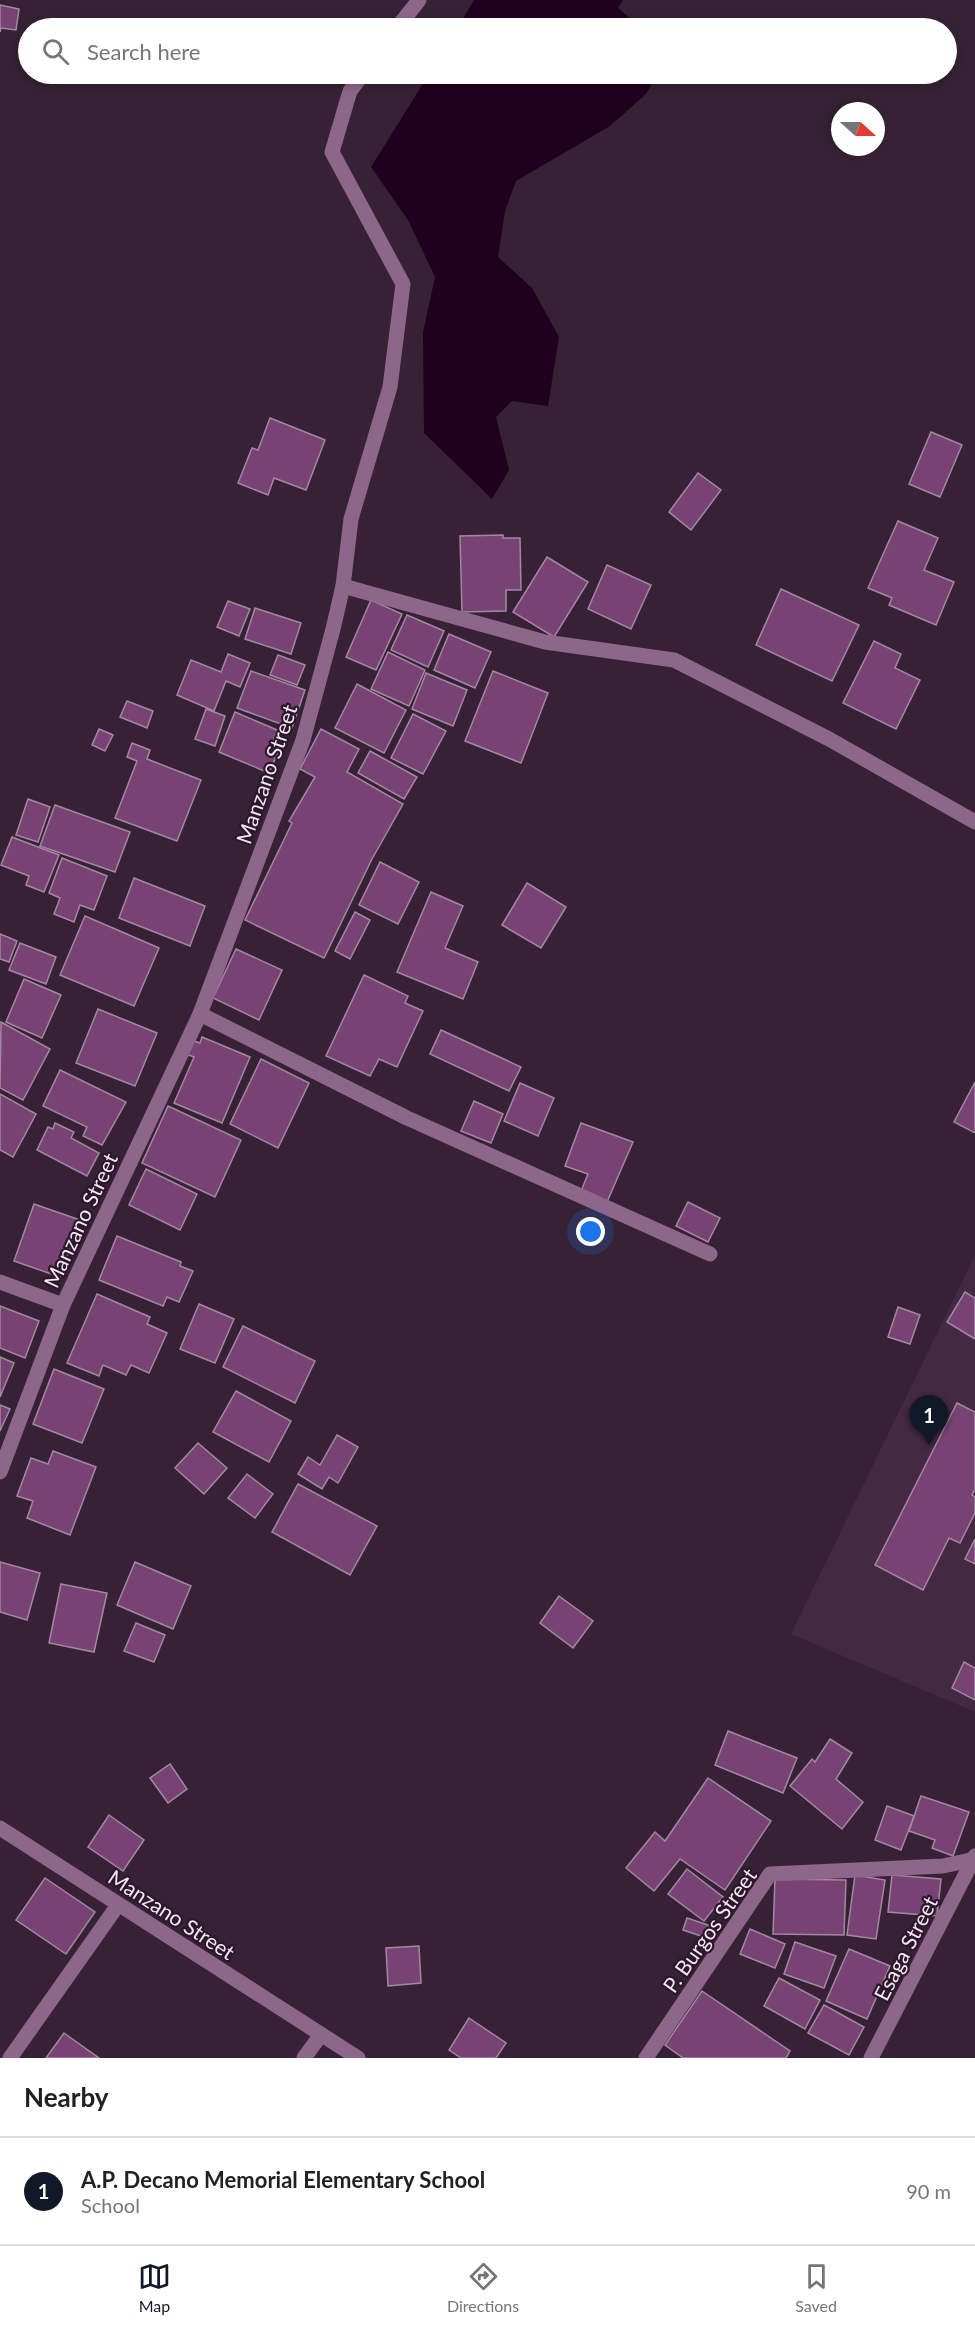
<!DOCTYPE html>
<html lang="en">
<head>
<meta charset="utf-8">
<style>
	body { margin:0; font-family:Lato,sans-serif; background:#f2f2f2; color:#202124 }
	.compass { position:absolute; left:831px; top:102px; width:54px; height:54px; border-radius:50%; background:#fff; box-shadow:0 3px 9px #0003; rotate:111deg }
	.you { position:absolute; left:591px; top:1232px; width:21px; height:21px; margin:-15px; border:4px solid #fff; border-radius:50%; background:#1a73e8; box-shadow:0 0 0 9px #1a73e833 }
	.badge { display:grid; place-items:center; width:39px; height:39px; border-radius:50%; background:#111827; color:#fff; font-size:20px; font-weight:700 }
	.pin { position:absolute; translate:-50% -50px; filter:drop-shadow(0 2px 3px #0008) }
	.pin::after { content:''; position:absolute; top:32px; width:21px; height:18px; background:inherit; clip-path:polygon(0 0,100% 0,50% 100%) }
	.list { margin:0; padding:0; list-style:none }
	h2 { display:flex; justify-content:space-between; align-items:center; height:78px; margin:0; padding:0 24px; font-size:26px }
	h2 small { font-size:20px; font-weight:400; color:#757577 }
	.list li { display:grid; grid-template-columns:39px 1fr auto; gap:18px; align-items:center; box-sizing:border-box; height:108px; padding:0 24px; border-top:2px solid #e0e0e0 }
	.list b { display:block; font-size:22px; white-space:nowrap }
	.list p { margin:0; font-size:20px; white-space:nowrap; color:#757577 }
	.list em { font-size:20px; font-style:normal; color:#757577 }
	.icon { flex:none; width:33px; height:33px; fill:none; stroke:currentColor; stroke-width:2; stroke-linecap:round; stroke-linejoin:round }
	.map { position:relative; flex:none; width:975px; height:2058px; overflow:hidden }
	.search { position:absolute; background:#fff; box-shadow:0 3px 9px #0003; left:18px; right:18px; top:18px; height:66px; display:flex; align-items:center; gap:15px; box-sizing:border-box; padding:0 21px; border-radius:33px; color:#757577; font-size:22px }
	.sheet { height:186px; background:#fff }
	nav { display:flex; justify-content:space-around; align-items:center; box-sizing:border-box; height:84px; border-top:2px solid #e0e0e0; background:#fff; font-size:16px; color:#757577 }
	nav a { display:grid; justify-items:center; gap:3px }
	nav .on { color:#111827 }
	.map>svg:first-child { display:block }
	.built { fill:#432941 }
	.water { fill:#20001f }
	.building { fill:#784275; stroke:#a289a0; stroke-width:1.5 }
	.lines { fill:none; stroke-linecap:round; stroke-linejoin:round }
	.minor { stroke:#8e668b; stroke-width:15 }
	.labels { text-anchor:middle; dominant-baseline:central; stroke-width:4.5; stroke-linejoin:round; paint-order:stroke }
	.street-label { font-size:21px; fill:#f5e8f4; stroke:#2c182a }
</style>
</head>
<body>
<div class="map">
<svg width="975" height="2058" viewBox="0 0 975 2058">
	<rect width="100%" height="100%" fill="#362234"/>
	<!-- built -->
	<polygon class="built" points="975,1255 975,1712 791,1634"/>
	<!-- water -->
	<g class="water">
		<polygon points="474,0 623,0 618,8 641,28 457,28"/>
		<polygon points="429,74 657,74 646,94 610,126 516,181 505,211 498,257 532,288 559,337 548,406 512,401 496,417 509,470 492,499 424,433 423,332 435,277 408,220 371,167"/>
	</g>
	<!-- building -->
	<g class="building">
		<polygon points="0,5 19,9 16,30 1,28 0,32"/>
		<polygon points="270,418 325,440 306,490 274,478 268,495 238,483 252,448 258,450"/>
		<polygon points="931,432 962,445 940,497 909,484"/>
		<polygon points="698,473 721,490 691,530 669,512"/>
		<polygon points="898,521 938,538 924,570 954,582 936,625 889,605 892,598 868,588"/>
		<polygon points="503,535 503,538 520,538 521,590 506,590 506,611 462,612 460,536"/>
		<polygon points="547,557 588,582 554,637 513,612"/>
		<polygon points="607,565 651,585 631,629 588,609"/>
		<polygon points="781,589 859,625 832,681 756,645"/>
		<polygon points="371,600 402,614 376,670 346,657"/>
		<polygon points="228,601 250,609 239,636 217,627"/>
		<polygon points="255,608 301,623 291,654 245,639"/>
		<polygon points="407,615 444,631 428,667 391,650"/>
		<polygon points="449,634 491,652 475,688 434,670"/>
		<polygon points="874,641 901,654 895,668 920,680 896,729 843,703"/>
		<polygon points="388,652 425,670 409,706 371,689"/>
		<polygon points="228,654 250,663 240,687 226,681 214,711 177,695 191,660 221,672"/>
		<polygon points="278,655 305,665 297,685 270,675"/>
		<polygon points="251,671 305,690 292,728 237,708"/>
		<polygon points="493,671 548,693 521,763 465,741"/>
		<polygon points="426,673 467,690 453,726 412,709"/>
		<polygon points="357,684 406,710 384,753 335,728"/>
		<polygon points="127,701 153,711 147,728 120,717"/>
		<polygon points="206,709 225,716 215,746 195,739"/>
		<polygon points="235,712 277,730 271,747 279,750 269,773 219,752"/>
		<polygon points="413,714 446,731 423,774 391,758"/>
		<polygon points="99,729 113,735 105,751 92,745"/>
		<polygon points="321,729 359,749 347,772 403,804 372,859 324,958 245,920 292,823 289,821 315,777 300,769"/>
		<polygon points="132,743 150,750 147,759 201,780 177,841 115,818 137,761 127,757"/>
		<polygon points="370,751 417,777 404,799 358,773"/>
		<polygon points="28,799 50,807 38,842 16,835"/>
		<polygon points="55,805 130,832 115,872 40,846"/>
		<polygon points="12,837 59,855 44,892 26,885 29,876 1,865"/>
		<polygon points="62,858 107,876 94,910 80,905 74,922 54,914 60,898 49,893"/>
		<polygon points="380,862 419,882 398,924 359,905"/>
		<polygon points="134,878 205,906 190,946 119,918"/>
		<polygon points="527,883 566,907 541,948 502,925"/>
		<polygon points="431,892 463,906 445,948 478,962 463,999 397,972"/>
		<polygon points="355,912 370,920 350,959 335,951"/>
		<polygon points="85,916 159,948 134,1006 60,975"/>
		<polygon points="0,934 17,941 9,962 0,959"/>
		<polygon points="20,943 56,957 46,984 9,970"/>
		<polygon points="236,949 282,970 259,1020 213,998"/>
		<polygon points="364,975 408,996 405,1003 423,1011 397,1067 379,1059 370,1076 326,1056"/>
		<polygon points="24,979 61,995 42,1038 6,1022"/>
		<polygon points="98,1009 157,1033 135,1086 76,1063"/>
		<polygon points="1,1022 50,1049 23,1100 0,1088"/>
		<polygon points="441,1030 521,1067 509,1091 430,1054"/>
		<polygon points="202,1037 250,1057 222,1123 174,1103 194,1057 186,1054 191,1040 200,1043"/>
		<polygon points="261,1059 309,1083 278,1148 230,1124"/>
		<polygon points="60,1070 126,1102 102,1145 83,1136 87,1127 43,1106"/>
		<polygon points="975,1082 975,1133 954,1122"/>
		<polygon points="520,1083 554,1098 538,1136 504,1121"/>
		<polygon points="0,1094 36,1114 13,1157 0,1150"/>
		<polygon points="474,1101 503,1114 491,1143 461,1131"/>
		<polygon points="168,1106 241,1140 215,1197 142,1163"/>
		<polygon points="55,1123 74,1132 71,1138 99,1153 87,1176 37,1150 48,1127 53,1129"/>
		<polygon points="581,1123 633,1142 607,1202 581,1191 588,1174 565,1166"/>
		<polygon points="146,1169 197,1194 180,1230 129,1205"/>
		<polygon points="688,1202 720,1218 708,1242 676,1226"/>
		<polygon points="34,1204 80,1220 60,1277 14,1261"/>
		<polygon points="117,1236 181,1262 180,1266 193,1271 179,1302 167,1297 163,1306 99,1280"/>
		<polygon points="965,1292 975,1298 975,1339 947,1322"/>
		<polygon points="97,1294 150,1317 147,1324 167,1333 149,1373 131,1365 126,1375 103,1365 99,1376 67,1363"/>
		<polygon points="199,1304 234,1319 215,1363 180,1349"/>
		<polygon points="0,1306 39,1321 25,1358 0,1348"/>
		<polygon points="898,1307 920,1315 910,1344 888,1337"/>
		<polygon points="243,1326 315,1361 295,1403 223,1367"/>
		<polygon points="0,1357 14,1363 0,1397"/>
		<polygon points="54,1369 104,1389 82,1443 33,1424"/>
		<polygon points="236,1391 291,1421 269,1462 213,1432"/>
		<polygon points="957,1403 975,1412 975,1489 972,1495 975,1497 975,1513 960,1543 949,1538 923,1590 875,1565"/>
		<polygon points="0,1405 10,1409 0,1431"/>
		<polygon points="337,1435 358,1447 338,1483 329,1477 322,1489 298,1474 308,1457 320,1465"/>
		<polygon points="198,1443 227,1468 204,1494 175,1468"/>
		<polygon points="53,1451 96,1467 70,1535 27,1518 33,1501 17,1496 31,1458 48,1464"/>
		<polygon points="247,1474 273,1494 255,1518 228,1498"/>
		<polygon points="298,1484 377,1526 350,1575 272,1532"/>
		<polygon points="975,1539 975,1564 965,1559"/>
		<polygon points="0,1562 40,1573 27,1620 0,1612"/>
		<polygon points="135,1562 191,1586 173,1629 117,1605"/>
		<polygon points="61,1584 107,1593 94,1652 49,1643"/>
		<polygon points="559,1596 593,1621 573,1648 540,1623"/>
		<polygon points="136,1623 165,1635 154,1662 124,1651"/>
		<polygon points="964,1662 975,1668 975,1700 952,1688"/>
		<polygon points="728,1731 797,1758 783,1793 715,1765"/>
		<polygon points="830,1739 852,1753 836,1779 863,1802 842,1829 790,1786 812,1759 815,1762"/>
		<polygon points="170,1764 187,1789 168,1803 150,1778"/>
		<polygon points="708,1778 771,1821 725,1890 680,1859 654,1891 626,1868 655,1832 665,1841"/>
		<polygon points="921,1796 969,1812 953,1856 932,1848 935,1840 909,1831"/>
		<polygon points="887,1806 914,1816 901,1850 875,1840"/>
		<polygon points="109,1815 144,1840 123,1871 88,1847"/>
		<polygon points="687,1869 723,1897 704,1921 668,1894"/>
		<polygon points="855,1875 885,1880 876,1939 847,1935"/>
		<polygon points="892,1875 941,1879 937,1916 888,1912"/>
		<polygon points="45,1878 95,1912 66,1954 16,1920"/>
		<polygon points="775,1879 846,1880 844,1935 773,1934"/>
		<polygon points="687,1918 711,1926 707,1938 683,1930"/>
		<polygon points="750,1929 785,1944 775,1968 740,1954"/>
		<polygon points="795,1942 836,1956 824,1988 784,1974"/>
		<polygon points="419,1946 421,1983 388,1986 386,1948"/>
		<polygon points="849,1949 890,1966 867,2019 826,2001"/>
		<polygon points="779,1978 820,2000 805,2029 764,2006"/>
		<polygon points="702,1991 790,2051 786,2058 683,2058 665,2045"/>
		<polygon points="824,2005 864,2027 849,2055 808,2033"/>
		<polygon points="469,2018 506,2043 496,2058 461,2058 449,2050"/>
		<polygon points="64,2033 99,2058 46,2058"/>
	</g>
	<g class="lines">
		<!-- minor -->
		<g class="minor">
			<polyline points="397,28 419,0"/>
			<polyline points="343,586 545,642 674,660 829,739 975,822"/>
			<polyline points="200,1014 407,1118 710,1254"/>
			<polyline points="0,1282 63,1305"/>
			<polyline points="0,1472 63,1305 200,1014 303,740 333,629 343,586 351,519 390,387 403,284 332,152 350,91 363,74"/>
			<polyline points="0,1828 358,2058"/>
			<polyline points="10,2058 118,1905"/>
			<polyline points="304,2058 320,2036"/>
			<polyline points="646,2058 770,1874 943,1866 975,1859"/>
			<polyline points="871,2058 975,1856"/>
		</g>
	</g>
	<g class="labels">
		<!-- street labels -->
		<g class="street-label">
			<text transform="translate(266 774) rotate(-71)">Manzano Street</text>
			<text transform="translate(80 1220) rotate(-65)">Manzano Street</text>
			<text transform="translate(172 1914) rotate(33)">Manzano Street</text>
			<text transform="translate(709 1930) rotate(-55)">P. Burgos Street</text>
			<text transform="translate(905 1948) rotate(-63)">Esaga Street</text>
		</g>
	</g>
</svg>
<svg class="compass" viewBox="-18 -18 36 36"><path d="M0-13l5 13h-10z" fill="#e53935"/><path d="M0 13l5-13h-10z" fill="#757577"/></svg>
<div class="you"></div>
<div class="pin badge" style="left:929px;top:1445px">1</div>
<div class="search"><svg class="icon" aria-label="search" viewBox="0 0 24 24"><circle cx="10" cy="10" r="6"/><path d="M15 15l6 6"/></svg>Search here</div>
</div>
<section class="sheet">
<h2>Nearby<small></small></h2>
<ul class="list">
<li><span class="badge">1</span><div><b>A.P. Decano Memorial Elementary School</b><p>School</p></div><em>90 m</em></li>
</ul>
</section>
<nav>
<a class="on"><svg class="icon" aria-label="map" viewBox="0 0 24 24"><path d="M3 6l6-2 6 2 6-2v14l-6 2-6-2-6 2zM9 4v14M15 6v14"/></svg>Map</a>
<a><svg class="icon" aria-label="directions" viewBox="0 0 24 24"><path d="M12 3l9 9-9 9-9-9zM9 14v-3h6M13 9l2 2-2 2"/></svg>Directions</a>
<a><svg class="icon" aria-label="saved" viewBox="0 0 24 24"><path d="M7 4h10v16l-5-4-5 4z"/></svg>Saved</a>
</nav>
</body>
</html>
